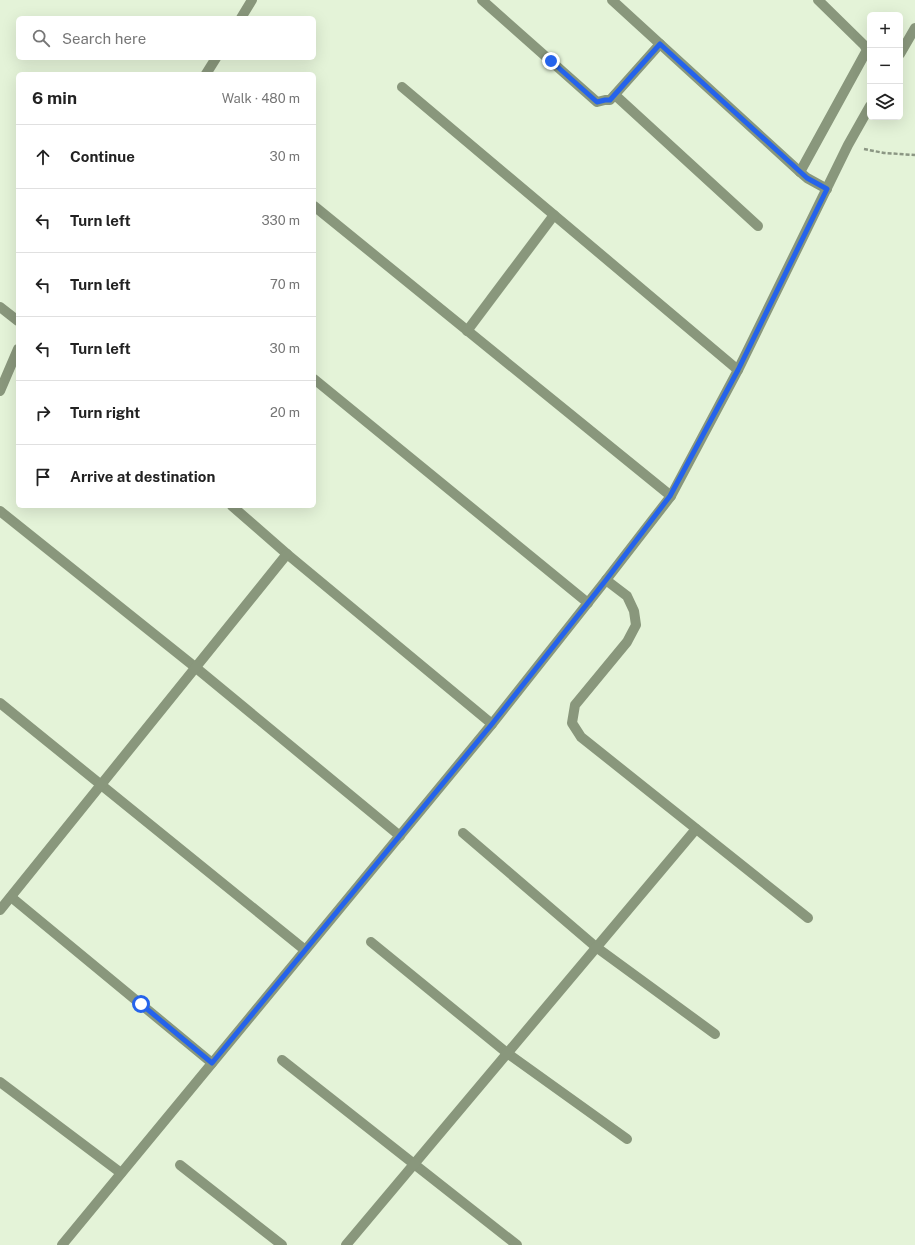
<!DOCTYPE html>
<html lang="en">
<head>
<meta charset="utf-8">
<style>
	body { margin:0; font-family:"Public Sans",sans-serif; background:#f2f2f2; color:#222 }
	.controls { position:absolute; right:12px; top:12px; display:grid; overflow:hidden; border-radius:6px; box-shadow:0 4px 16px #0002 }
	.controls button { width:36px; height:36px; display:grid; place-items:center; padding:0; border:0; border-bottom:1px solid #e0e0e0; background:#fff; color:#222; font:20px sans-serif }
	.stop { position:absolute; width:12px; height:12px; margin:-9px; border:3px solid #2563eb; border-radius:50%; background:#fff }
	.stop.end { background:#2563eb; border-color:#fff; box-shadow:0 1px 4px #0008 }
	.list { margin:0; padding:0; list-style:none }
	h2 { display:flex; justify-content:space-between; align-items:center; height:52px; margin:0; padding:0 16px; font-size:17px }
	h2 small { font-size:13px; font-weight:400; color:#767676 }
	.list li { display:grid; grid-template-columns:26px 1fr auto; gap:12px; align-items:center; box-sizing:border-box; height:64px; padding:0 16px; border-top:1px solid #e0e0e0 }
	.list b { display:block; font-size:15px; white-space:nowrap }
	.list em { font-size:13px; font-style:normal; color:#767676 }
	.icon { flex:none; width:22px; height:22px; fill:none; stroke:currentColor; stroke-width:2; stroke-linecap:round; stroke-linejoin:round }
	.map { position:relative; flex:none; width:915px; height:1245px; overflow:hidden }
	.search { position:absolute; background:#fff; box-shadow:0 4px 16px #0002; left:16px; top:16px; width:300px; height:44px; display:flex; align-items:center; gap:10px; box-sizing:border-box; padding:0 14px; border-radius:6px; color:#767676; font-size:15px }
	.panel { position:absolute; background:#fff; box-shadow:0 4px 16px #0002; left:16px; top:72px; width:300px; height:436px; border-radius:6px }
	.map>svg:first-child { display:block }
</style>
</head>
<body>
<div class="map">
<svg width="915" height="1245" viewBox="0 0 915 1245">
	<rect width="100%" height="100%" fill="#e4f3d8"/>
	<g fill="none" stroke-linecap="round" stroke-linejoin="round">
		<path stroke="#8b9683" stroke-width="2.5" stroke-dasharray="4 2" stroke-linecap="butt" d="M 864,149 L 884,153 L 915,155"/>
		<path stroke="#89977c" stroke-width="10" d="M 0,307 L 18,321"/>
		<g stroke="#89977c" stroke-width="10">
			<path d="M 482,0 L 597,102 L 605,100 L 610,100 L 660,44"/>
			<path d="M 612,0 L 800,172 L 807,178 L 827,189"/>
			<path d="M 241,18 L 252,0"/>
			<path d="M 900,54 L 915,28"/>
			<path d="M 206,74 L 216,58"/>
			<path d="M 402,87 L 738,370"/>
			<path d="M 615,95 L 758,226"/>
			<path d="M 800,172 L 867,50 L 864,45 L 818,0"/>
			<path d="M 314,206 L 671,496"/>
			<path d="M 467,331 L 554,215"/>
			<path d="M 314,379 L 588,603"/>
			<path d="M 0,391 L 18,349"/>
			<path d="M 232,506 L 287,554 L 492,724"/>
			<path d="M 0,511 L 195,667 L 400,836"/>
			<path d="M 606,580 L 627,596 L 634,611 L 636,625 L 627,642 L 575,705 L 572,723 L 581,737 L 808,918"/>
			<path d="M 0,703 L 305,950"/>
			<path d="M 463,833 L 596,947 L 715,1034"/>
			<path d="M 11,897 L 212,1063"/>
			<path d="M 0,910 L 287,554"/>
			<path d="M 371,942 L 507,1053 L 627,1139"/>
			<path d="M 282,1060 L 517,1245"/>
			<path d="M 0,1082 L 121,1173"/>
			<path d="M 180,1165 L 282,1245"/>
			<path d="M 62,1245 L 492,724 L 606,580 L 671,496 L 738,370 L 848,145 L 870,106"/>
			<path d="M 346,1245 L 696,829"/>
		</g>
	</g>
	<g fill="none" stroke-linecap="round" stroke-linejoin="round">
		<path stroke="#2563eb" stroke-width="5" d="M 141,1004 L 212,1063 L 492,724 L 606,580 L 670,496 L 738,370 L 827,189 L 807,178 L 660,44 L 610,100 L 605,100 L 597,102 L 551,61"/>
	</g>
</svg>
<div class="controls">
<button>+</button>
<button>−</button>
<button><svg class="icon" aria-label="layers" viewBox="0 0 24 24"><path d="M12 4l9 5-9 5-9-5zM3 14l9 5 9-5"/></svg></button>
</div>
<div class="stop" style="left:141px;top:1004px"></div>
<div class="stop end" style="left:551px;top:61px"></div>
<div class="search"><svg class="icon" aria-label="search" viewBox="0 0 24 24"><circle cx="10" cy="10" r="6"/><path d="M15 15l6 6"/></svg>Search here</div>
<section class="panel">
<h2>6 min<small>Walk · 480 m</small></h2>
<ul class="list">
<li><svg class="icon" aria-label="ahead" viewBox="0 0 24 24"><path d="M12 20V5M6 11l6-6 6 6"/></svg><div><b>Continue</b></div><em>30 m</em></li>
<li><svg class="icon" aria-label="left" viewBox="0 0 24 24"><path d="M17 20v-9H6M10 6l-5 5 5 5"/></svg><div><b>Turn left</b></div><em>330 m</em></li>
<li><svg class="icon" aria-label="left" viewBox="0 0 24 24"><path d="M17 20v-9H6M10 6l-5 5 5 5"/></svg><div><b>Turn left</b></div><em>70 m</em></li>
<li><svg class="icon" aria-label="left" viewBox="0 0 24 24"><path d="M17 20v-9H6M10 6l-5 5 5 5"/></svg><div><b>Turn left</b></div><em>30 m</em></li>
<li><svg class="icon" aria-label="right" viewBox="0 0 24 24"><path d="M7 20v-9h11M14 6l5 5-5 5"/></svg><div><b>Turn right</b></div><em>20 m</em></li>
<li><svg class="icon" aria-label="arrive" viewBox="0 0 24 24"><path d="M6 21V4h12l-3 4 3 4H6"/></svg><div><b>Arrive at destination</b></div></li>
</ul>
</section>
</div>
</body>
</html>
